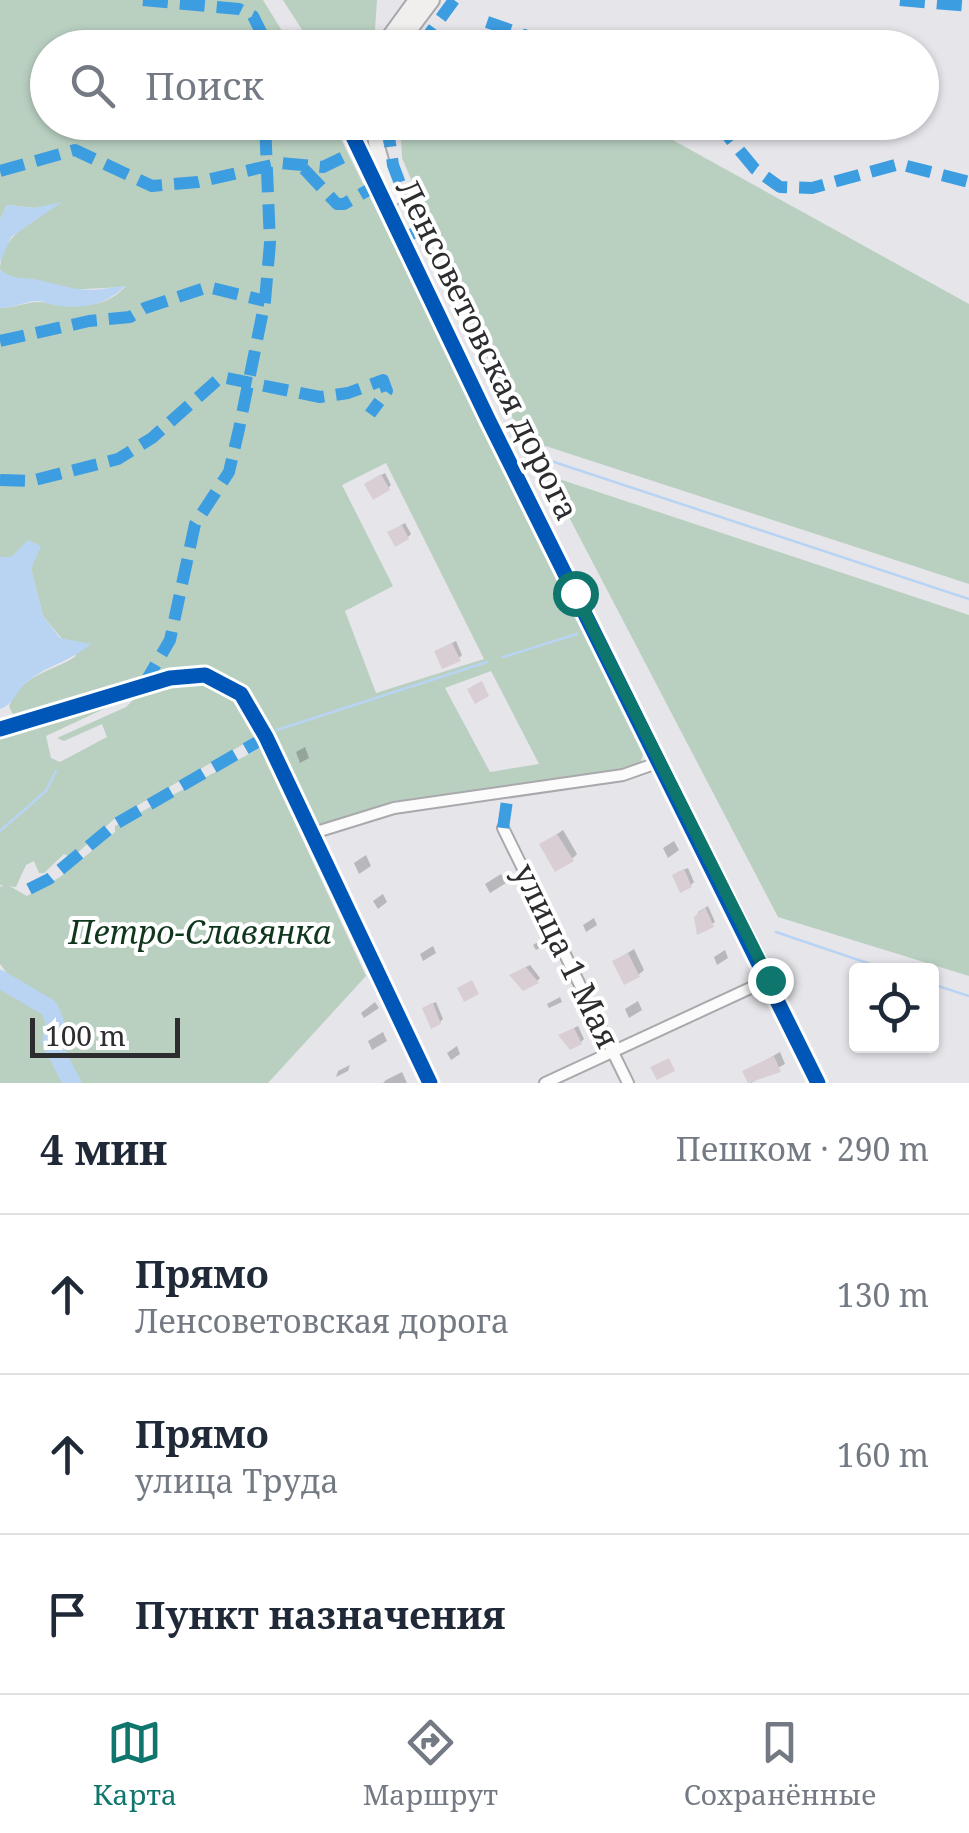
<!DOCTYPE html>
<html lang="ru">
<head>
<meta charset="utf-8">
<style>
	body { margin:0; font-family:"Noto Serif",serif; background:#f6f6f7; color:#1f2937 }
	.controls { position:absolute; right:30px; bottom:30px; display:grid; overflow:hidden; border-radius:10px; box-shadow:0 2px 8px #0004 }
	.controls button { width:90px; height:90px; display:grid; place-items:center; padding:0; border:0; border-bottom:2px solid #e0e1e3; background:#fff; color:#1f2937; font:50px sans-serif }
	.scale { position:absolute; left:30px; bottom:25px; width:150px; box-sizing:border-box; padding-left:10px; border:5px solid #2d2d30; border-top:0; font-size:28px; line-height:35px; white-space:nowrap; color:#2d2d30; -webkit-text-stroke:8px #fff; paint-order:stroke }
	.stop { position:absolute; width:30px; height:30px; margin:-22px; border:8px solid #0f766e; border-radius:50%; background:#fff }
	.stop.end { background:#0f766e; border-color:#fff; box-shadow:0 2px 10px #0008 }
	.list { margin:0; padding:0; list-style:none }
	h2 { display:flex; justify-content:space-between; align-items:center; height:130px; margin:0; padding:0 40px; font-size:42px }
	h2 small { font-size:32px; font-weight:400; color:#747a83 }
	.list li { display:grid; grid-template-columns:65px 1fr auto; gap:30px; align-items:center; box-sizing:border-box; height:160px; padding:0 40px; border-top:2px solid #e0e1e3 }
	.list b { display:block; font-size:38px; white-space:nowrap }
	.list p { margin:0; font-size:32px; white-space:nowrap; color:#747a83 }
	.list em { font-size:32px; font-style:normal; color:#747a83 }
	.icon { flex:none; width:55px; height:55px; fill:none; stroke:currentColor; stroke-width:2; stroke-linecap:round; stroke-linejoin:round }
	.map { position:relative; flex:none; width:969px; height:1083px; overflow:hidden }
	.search { position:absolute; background:#fff; box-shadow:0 2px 8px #0004; left:30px; right:30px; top:30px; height:110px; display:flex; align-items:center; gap:25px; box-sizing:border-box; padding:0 35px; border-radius:55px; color:#747a83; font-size:38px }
	.sheet { height:610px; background:#fff }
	nav { display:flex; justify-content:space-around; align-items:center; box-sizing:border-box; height:140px; border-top:2px solid #e0e1e3; background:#fff; font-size:28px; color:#747a83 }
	nav a { display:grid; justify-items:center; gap:5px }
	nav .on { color:#0f766e }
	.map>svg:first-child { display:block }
</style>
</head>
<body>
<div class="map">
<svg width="969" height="1083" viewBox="0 0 969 1083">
	<rect width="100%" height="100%" fill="#e6e5ea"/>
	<g fill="#b9d0c1" fill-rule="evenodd">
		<path d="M 0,0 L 263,0 L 292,47 L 48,48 L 48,122 L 333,123 L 644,751 L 640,765 L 564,779 L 394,801 L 317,827 L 307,819 L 252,698 L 208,670 L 171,672 L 14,717 L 9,706 C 24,672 51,673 76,656 L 43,616 L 31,569 L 11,557 L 0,557 L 0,308 C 14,308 28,301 40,302 C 73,304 100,313 125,287 L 64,290 L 38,280 L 12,279 L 0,270 C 0,236 33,220 59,204 L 34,208 L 7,205 L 0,220 ZM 386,463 L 484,659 L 376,693 L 345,611 L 393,586 L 342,485 ZM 491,671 L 539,764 L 490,772 L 445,688 Z"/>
		<path d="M 283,0 L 377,0 L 375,30 L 380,41 L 375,47 L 313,47 Z"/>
		<path d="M 400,123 L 642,123 L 969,304 L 969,584 L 521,438 L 402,158 Z"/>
		<path d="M 547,475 L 969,615 L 969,976 L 778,917 Z"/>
		<path d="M 185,681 C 215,682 256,704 254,738 L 114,819 L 72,858 L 64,854 L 44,873 L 39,873 L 34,861 L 26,865 L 16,887 L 0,885 L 0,735 L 121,696 L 125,699 L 46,736 L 51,758 L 60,762 L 107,737 L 102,724 L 64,741 L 57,738 L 126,707 L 141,692 Z"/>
		<path d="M 260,748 L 366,976 L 268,1083 L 0,1083 L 0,979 L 48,1007 L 50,1000 L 10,977 L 0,964 L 0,887 L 6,884 L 27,896 L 60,877 L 115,832 L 115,826 Z"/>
	</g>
	<g fill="#b9d4f3">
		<path d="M 62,202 L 11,237 L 0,262 L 0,220 L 7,205 L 34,208 Z"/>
		<path d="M 0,270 C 14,280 22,277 38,280 C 77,289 84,294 126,285 C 107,305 82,310 54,305 C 49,304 44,301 38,301 C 26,301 14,308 0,308 Z"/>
		<path d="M 28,540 L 41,546 L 31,569 L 43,616 L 60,638 L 91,644 C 71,661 48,665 28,681 C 17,690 13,705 0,709 L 0,557 L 11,557 Z"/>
	</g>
	<g fill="#0003">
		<path d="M 385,473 L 391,485 L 388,488 L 370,481 Z"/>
		<path d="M 405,523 L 411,534 L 408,537 L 393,530 Z"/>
		<path d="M 456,641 L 462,655 L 459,658 L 440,649 Z"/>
		<path d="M 305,747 L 309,758 L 300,763 L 296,752 Z"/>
		<path d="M 563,830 L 577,854 L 572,859 L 542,845 Z"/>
		<path d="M 674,841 L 679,850 L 668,858 L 663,848 Z"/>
		<path d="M 366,855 L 371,866 L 359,874 L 354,863 Z"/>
		<path d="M 688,868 L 694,882 L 691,885 L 678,872 Z"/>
		<path d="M 501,874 L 506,883 L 490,893 L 485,884 Z"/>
		<path d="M 383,894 L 387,902 L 378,909 L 373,901 Z"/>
		<path d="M 708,906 L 715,922 L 698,932 L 698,912 Z"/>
		<path d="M 594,918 L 597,925 L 586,932 L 583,925 Z"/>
		<path d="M 551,934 L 554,940 L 536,950 L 533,945 Z"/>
		<path d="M 433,946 L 436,953 L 423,961 L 420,954 Z"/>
		<path d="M 634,949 L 644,970 L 638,975 L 615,961 Z"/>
		<path d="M 725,950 L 728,958 L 717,965 L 714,957 Z"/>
		<path d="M 530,965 L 540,978 L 537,981 L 516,972 Z"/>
		<path d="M 560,997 L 562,1002 L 549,1008 L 547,1004 Z"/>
		<path d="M 638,1001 L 642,1010 L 629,1018 L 625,1009 Z"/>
		<path d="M 375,1002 L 379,1008 L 364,1018 L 361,1013 Z"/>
		<path d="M 436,1002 L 443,1019 L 440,1022 L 428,1005 Z"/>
		<path d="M 578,1026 L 584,1039 L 581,1042 L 564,1033 Z"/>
		<path d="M 383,1032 L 387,1041 L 372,1050 L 368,1041 Z"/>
		<path d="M 457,1046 L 460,1054 L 451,1060 L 447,1053 Z"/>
		<path d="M 780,1052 L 785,1064 L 751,1083 L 745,1072 Z"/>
		<path d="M 350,1065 L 348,1071 L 336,1077 L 338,1071 Z"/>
		<path d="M 402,1072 L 407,1083 L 383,1083 L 386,1080 Z"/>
	</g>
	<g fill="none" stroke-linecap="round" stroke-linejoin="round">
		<g stroke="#b9d4f3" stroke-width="2.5">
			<path d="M 545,459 L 969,599"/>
			<path d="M 503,657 L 577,634"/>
			<path d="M 277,730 L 487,662"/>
			<path d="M 0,831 L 46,791 L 56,771"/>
			<path d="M 776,932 L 891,971"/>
			<path d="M 932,984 L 969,996"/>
		</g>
		<path stroke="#b9d4f3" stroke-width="18" d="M 0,979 L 49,1008 L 55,1022 L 51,1042 L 72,1083"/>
	</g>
	<g fill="#daced5">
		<path d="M 381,474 L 390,490 L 373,500 L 364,484 Z"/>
		<path d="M 402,525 L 409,539 L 395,547 L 387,532 Z"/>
		<path d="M 452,643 L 461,661 L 442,669 L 434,651 Z"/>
		<path d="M 482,681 L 489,696 L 475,704 L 467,689 Z"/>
		<path d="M 557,834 L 574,861 L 555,872 L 539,844 Z"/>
		<path d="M 684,869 L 692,887 L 680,893 L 672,875 Z"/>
		<path d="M 705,907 L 714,927 L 697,935 L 694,917 Z"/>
		<path d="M 628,953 L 640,977 L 624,985 L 612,961 Z"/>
		<path d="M 526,967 L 539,983 L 523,991 L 509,975 Z"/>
		<path d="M 472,980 L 479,994 L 464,1002 L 457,988 Z"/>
		<path d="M 433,1003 L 441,1024 L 431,1029 L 422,1008 Z"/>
		<path d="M 574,1028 L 582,1044 L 570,1050 L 558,1035 Z"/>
		<path d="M 774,1056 L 781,1072 L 748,1083 L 742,1071 Z"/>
		<path d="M 669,1058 L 675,1071 L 657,1080 L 650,1067 Z"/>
	</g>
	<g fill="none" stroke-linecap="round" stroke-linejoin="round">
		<g stroke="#a9a8ac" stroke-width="14">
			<g id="street">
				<path d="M 0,729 L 170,678 L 205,675 L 241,694 L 266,737 L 430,1083"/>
				<path d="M 503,828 L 628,1083"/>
				<path d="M 310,834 L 394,808 L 623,775 L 657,763"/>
				<path d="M 545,1083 L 770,979"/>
			</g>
		</g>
		<g stroke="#a9a8ac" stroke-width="18">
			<g id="secondary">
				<path d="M 381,48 L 416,0"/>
				<path d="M 396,48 L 432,0"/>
				<path d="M 346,122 L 488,419 L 818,1083"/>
				<path d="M 375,122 L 376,143 L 392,199"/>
			</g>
		</g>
		<use href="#street" stroke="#fbfbfc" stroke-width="10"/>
		<use href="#secondary" stroke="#f0efed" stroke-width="14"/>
		<g stroke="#3d9de1" stroke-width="12" stroke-dasharray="25 12" stroke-linecap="butt">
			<path d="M 143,0 L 239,9 L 253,16 L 269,48"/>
			<path d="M 900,0 L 969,6"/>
			<path d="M 487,22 L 562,48"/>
			<path d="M 419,48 L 454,0"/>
			<path d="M 387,122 L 393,165 L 418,231 L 404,238"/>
			<path d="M 716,122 L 755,169 L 780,187 L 812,188 L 899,164 L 969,182"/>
			<path d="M 304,169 L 337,204 L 344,204 L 377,185"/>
			<path d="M 0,171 L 75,150 L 152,186 L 198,182 L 281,163 L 323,167 L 360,149"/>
			<path d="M 0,341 L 89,321 L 130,317 L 145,308 L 208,287 L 265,301"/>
			<path d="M 0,480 L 31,481 L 118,459 L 152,438 L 221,377 L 320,397 L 348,393 L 383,380 L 387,391 L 370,414"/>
			<path d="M 143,686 L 170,640 L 195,524 L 229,472 L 239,429 L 265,301 L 270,243 L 265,122"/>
			<path d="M 503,828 L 508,794"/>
			<path d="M 29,889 L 49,879 L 114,825 L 266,737"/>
		</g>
		<g stroke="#fff" stroke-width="21">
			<g id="cycleway">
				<path d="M 346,122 L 488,419 L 818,1083"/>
				<path d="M 0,729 L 170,678 L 205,675 L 241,694 L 266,737 L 430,1083"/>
			</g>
		</g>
		<use href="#cycleway" stroke="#0057b8" stroke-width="15"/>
	</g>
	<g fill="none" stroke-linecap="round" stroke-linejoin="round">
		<path stroke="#0f766e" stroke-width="12" d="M 575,593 L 770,980"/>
	</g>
	<g text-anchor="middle" stroke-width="8" stroke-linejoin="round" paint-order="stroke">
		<g font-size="32" fill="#2d2d30" stroke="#fff">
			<text transform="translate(487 350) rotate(64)" y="11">Ленсоветовская дорога</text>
			<text transform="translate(566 956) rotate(64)" y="11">улица 1 Мая</text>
		</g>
		<g font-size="32" font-style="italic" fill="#10361e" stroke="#fff">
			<text x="200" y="944">Петро-Славянка</text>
		</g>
	</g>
</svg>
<div class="controls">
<button><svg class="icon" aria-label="locate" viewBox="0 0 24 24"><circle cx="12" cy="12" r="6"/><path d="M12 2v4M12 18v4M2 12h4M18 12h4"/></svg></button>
</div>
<div class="scale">100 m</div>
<div class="stop" style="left:575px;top:593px"></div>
<div class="stop end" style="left:770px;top:980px"></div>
<div class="search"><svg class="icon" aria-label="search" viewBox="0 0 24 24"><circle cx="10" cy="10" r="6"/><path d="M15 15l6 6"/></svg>Поиск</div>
</div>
<section class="sheet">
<h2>4 мин<small>Пешком · 290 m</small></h2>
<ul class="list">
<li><svg class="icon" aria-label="ahead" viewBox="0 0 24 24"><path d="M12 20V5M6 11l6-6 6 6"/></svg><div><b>Прямо</b><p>Ленсоветовская дорога</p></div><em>130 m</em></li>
<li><svg class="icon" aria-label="ahead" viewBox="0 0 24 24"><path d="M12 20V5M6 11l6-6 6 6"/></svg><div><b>Прямо</b><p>улица Труда</p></div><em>160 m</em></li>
<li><svg class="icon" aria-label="arrive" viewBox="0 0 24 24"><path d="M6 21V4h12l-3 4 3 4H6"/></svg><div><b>Пункт назначения</b></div></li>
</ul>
</section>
<nav>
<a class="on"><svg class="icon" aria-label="map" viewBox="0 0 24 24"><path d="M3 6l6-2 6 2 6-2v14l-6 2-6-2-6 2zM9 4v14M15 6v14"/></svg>Карта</a>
<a><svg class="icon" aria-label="directions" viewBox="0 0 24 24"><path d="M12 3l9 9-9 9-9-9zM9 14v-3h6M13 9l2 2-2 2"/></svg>Маршрут</a>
<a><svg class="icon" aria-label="saved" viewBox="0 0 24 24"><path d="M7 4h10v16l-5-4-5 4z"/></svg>Сохранённые</a>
</nav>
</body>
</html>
